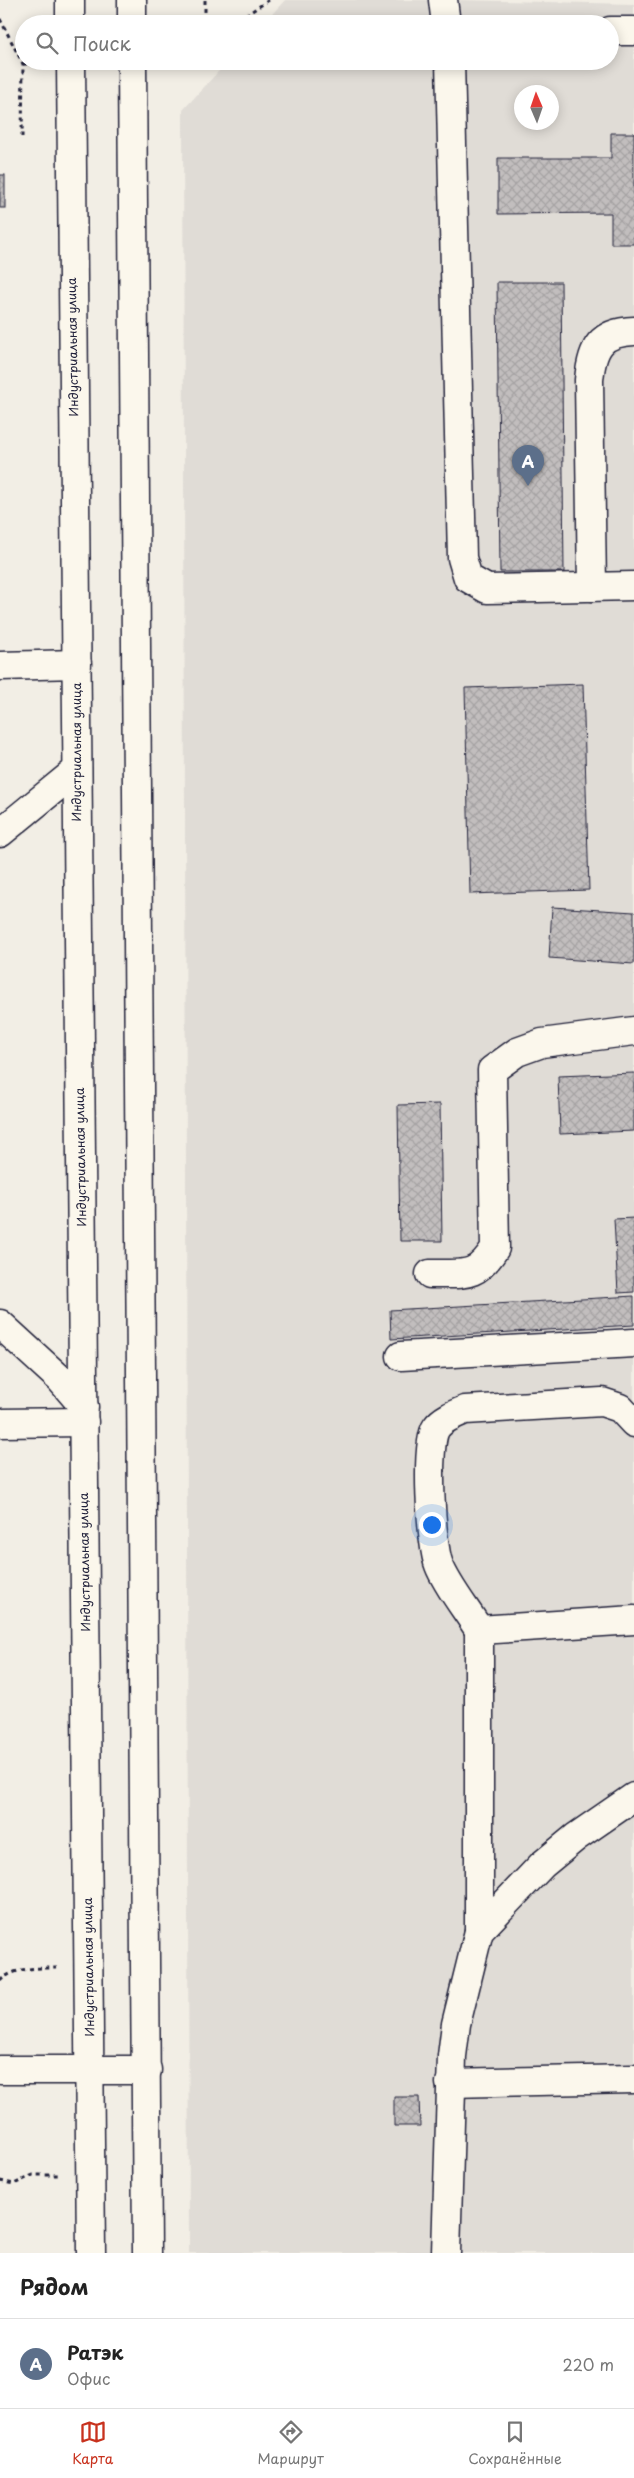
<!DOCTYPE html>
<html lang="ru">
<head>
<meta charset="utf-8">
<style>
	body { margin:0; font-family:"Playpen Sans",sans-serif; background:#f6f6f6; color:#222 }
	.compass { position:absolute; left:514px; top:85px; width:45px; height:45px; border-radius:50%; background:#fff; box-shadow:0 2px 12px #0003; rotate:358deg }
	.you { position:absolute; left:431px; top:1524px; width:18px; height:18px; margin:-12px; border:4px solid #fff; border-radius:50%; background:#1a73e8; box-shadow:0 0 0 8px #1a73e833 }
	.badge { display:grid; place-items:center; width:32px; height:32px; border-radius:50%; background:#c8321e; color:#fff; font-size:16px; font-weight:700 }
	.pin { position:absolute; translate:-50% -41px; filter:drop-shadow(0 1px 2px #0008) }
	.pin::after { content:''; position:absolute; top:26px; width:18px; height:15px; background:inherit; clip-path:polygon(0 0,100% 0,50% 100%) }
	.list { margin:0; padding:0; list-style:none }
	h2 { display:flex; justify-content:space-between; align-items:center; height:65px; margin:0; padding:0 20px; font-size:21px }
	h2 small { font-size:16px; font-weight:400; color:#767676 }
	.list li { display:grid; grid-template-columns:32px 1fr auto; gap:15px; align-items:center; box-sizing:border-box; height:90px; padding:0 20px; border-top:1px solid #e0e0e0 }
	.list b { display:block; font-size:19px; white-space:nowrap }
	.list p { margin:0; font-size:16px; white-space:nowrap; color:#767676 }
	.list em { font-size:16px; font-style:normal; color:#767676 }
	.icon { flex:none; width:28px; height:28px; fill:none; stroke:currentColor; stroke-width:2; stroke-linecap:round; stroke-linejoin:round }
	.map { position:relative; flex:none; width:634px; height:2253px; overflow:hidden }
	.search { position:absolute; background:#fff; box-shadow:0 2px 12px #0003; left:15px; right:15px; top:15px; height:55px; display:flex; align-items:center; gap:12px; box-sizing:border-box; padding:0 18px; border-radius:28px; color:#767676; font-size:19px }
	.sheet { height:155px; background:#fff }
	nav { display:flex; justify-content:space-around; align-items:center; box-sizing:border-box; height:70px; border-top:1px solid #e0e0e0; background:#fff; font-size:14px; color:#767676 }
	nav a { display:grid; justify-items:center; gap:2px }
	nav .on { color:#c8321e }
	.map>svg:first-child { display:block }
</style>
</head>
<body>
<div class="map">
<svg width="634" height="2253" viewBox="0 0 634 2253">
	<defs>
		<pattern id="building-cross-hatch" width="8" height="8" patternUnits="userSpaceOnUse" patternTransform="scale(1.25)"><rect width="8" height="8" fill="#c2bebe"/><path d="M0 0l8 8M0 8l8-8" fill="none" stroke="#a6a3a4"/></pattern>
	</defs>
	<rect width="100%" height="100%" fill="#f2eee5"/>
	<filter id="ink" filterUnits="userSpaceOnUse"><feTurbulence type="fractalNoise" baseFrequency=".02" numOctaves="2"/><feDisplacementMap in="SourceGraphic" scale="10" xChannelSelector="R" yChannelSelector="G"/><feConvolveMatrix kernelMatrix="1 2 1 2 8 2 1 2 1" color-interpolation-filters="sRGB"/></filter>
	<g filter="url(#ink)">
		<path fill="#e0dcd6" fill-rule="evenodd" d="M 285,0 L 457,0 L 634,4 L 634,2253 L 189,2253 L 183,110 L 228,61 L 610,61 L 610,24 L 263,24 ZM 522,92 L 552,92 L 552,122 L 522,122 Z"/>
		<g fill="url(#building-cross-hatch)" stroke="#22223b">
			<path d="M 611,133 L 634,133 L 634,244 L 611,244 L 611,213 L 498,214 L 498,158 L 611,158 Z"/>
			<rect x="0" y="175" width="5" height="33"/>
			<path d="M 497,282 L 561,282 L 564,572 L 500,572 Z"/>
			<path d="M 583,684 L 589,890 L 470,894 L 465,688 Z"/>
			<path d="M 552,907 L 634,912 L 634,964 L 549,958 Z"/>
			<path d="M 634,1073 L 634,1131 L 560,1134 L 558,1076 Z"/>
			<path d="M 440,1104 L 442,1241 L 400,1241 L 398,1105 Z"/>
			<path d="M 634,1218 L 634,1292 L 618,1293 L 614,1219 Z"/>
			<path d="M 634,1296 L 634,1325 L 391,1339 L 390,1310 Z"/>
			<path d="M 394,2097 L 419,2097 L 420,2126 L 394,2126 Z"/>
		</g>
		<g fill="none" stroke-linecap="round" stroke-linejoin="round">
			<g stroke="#22223b" stroke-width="31">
				<g id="minor">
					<path d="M 443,0 L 446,24"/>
					<path d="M 610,31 L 634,31"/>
					<path d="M 450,61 L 462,558 L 468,578 L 487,589 L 634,586"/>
					<path d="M 592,587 L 589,380 C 592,348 600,332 634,331"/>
					<path d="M 0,666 L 77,664"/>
					<path d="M 0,833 L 77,770"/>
					<path d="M 430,1274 C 463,1273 475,1280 495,1248 L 492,1070 L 517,1052 L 542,1043 L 634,1031"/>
					<path d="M 0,1324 L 60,1379 L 84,1407"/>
					<path d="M 401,1356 L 634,1343"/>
					<path d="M 0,1423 L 84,1422"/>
					<path d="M 479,1630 C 467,1610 447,1586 439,1565 C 431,1546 425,1444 436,1428 C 442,1419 455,1414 465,1410 L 602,1402 L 620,1408 L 634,1423"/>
					<path d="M 479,1931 L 479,1630 L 634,1620"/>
					<path d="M 0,2070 L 147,2070"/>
					<path d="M 450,2083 L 634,2079"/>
					<path d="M 446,2253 L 452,2056 L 456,2024 L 479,1931 L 542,1865 L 576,1837 L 634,1797"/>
				</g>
			</g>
			<g stroke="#22223b" stroke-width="31">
				<g id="major">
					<path d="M 70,0 L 70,24"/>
					<path d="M 132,0 L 132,24"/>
					<path d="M 71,61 L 91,2253"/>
					<path d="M 132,61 L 147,2253"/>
				</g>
			</g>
			<g stroke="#22223b" stroke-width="3" stroke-dasharray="4 4" stroke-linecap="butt">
				<path d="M 205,0 L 205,24"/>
				<path d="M 0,19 L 23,64 L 22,137"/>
				<path d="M 232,24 L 269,0"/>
				<path d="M 23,64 L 42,64"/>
				<path d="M 0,1981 C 13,1967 40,1968 58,1968"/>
				<path d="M 0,2181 L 14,2184 L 33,2175 L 59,2175"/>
			</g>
			<use href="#minor" stroke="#fbf7ec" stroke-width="28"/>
			<use href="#major" stroke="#fbf7ec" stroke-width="28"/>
		</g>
	</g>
	<g text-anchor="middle" stroke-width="4.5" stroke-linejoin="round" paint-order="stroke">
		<g font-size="12" fill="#22223b" stroke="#fbf7ec">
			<text transform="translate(73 347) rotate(-91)" y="4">Индустриальная улица</text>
			<text transform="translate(77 752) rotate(-90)" y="4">Индустриальная улица</text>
			<text transform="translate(81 1157) rotate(-91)" y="4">Индустриальная улица</text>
			<text transform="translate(85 1562) rotate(-91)" y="4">Индустриальная улица</text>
			<text transform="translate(89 1967) rotate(-91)" y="4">Индустриальная улица</text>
		</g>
	</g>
</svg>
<svg class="compass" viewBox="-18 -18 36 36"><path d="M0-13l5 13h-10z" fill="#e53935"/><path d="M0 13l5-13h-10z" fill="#767676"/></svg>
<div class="you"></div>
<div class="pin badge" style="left:528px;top:486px;background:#5c6f8a">A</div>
<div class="search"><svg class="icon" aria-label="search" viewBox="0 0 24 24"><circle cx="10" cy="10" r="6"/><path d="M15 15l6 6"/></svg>Поиск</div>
</div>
<section class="sheet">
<h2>Рядом<small></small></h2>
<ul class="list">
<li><span class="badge" style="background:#5c6f8a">A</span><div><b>Ратэк</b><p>Офис</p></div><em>220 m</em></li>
</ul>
</section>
<nav>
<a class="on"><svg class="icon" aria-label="map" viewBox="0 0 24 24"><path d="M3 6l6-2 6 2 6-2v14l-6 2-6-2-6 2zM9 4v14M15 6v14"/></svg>Карта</a>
<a><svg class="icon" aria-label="directions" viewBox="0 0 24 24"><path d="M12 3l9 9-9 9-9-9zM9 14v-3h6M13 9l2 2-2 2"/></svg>Маршрут</a>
<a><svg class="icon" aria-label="saved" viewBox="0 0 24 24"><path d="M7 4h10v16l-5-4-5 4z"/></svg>Сохранённые</a>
</nav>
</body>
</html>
